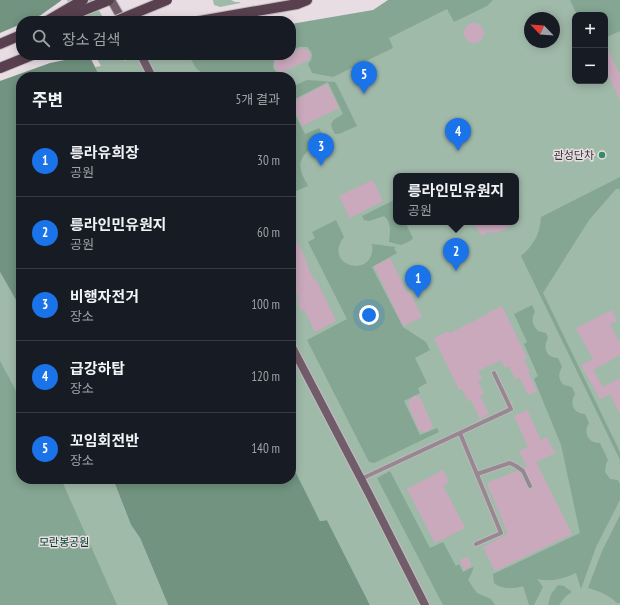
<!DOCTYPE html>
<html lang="ko">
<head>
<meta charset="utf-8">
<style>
	body { margin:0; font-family:"PT Sans Narrow","Noto Sans KR",sans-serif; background:#242831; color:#f1f3f6 }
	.controls { position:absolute; right:12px; top:12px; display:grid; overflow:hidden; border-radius:8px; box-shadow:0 2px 10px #0003 }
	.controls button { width:36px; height:36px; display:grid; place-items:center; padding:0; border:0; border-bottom:1px solid #363941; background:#171b24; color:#f1f3f6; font:20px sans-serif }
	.compass { position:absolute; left:524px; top:12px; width:36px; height:36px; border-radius:50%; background:#171b24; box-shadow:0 2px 10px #0003; rotate:295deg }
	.you { position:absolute; left:369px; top:315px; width:14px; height:14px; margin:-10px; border:3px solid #fff; border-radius:50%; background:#1a73e8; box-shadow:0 0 0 6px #1a73e833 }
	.badge { display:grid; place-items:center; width:26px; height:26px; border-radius:50%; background:#1a73e8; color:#fff; font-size:13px; font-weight:700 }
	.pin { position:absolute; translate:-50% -33px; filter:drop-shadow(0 1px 2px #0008) }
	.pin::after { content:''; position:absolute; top:21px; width:14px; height:12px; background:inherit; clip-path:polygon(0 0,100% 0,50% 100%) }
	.popup { position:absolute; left:393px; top:173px; width:126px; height:52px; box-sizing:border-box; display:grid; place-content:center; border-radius:8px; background:#171b24; filter:drop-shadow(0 1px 3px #0005); font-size:13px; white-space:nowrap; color:#9ea1a6 }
	.popup b { font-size:15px; color:#f1f3f6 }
	.popup::after { content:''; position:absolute; left:50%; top:100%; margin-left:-8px; border:8px solid transparent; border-top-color:#171b24 }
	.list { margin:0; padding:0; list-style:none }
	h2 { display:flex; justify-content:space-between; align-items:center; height:52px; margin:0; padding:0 16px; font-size:17px }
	h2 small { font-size:13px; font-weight:400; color:#9ea1a6 }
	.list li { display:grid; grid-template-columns:26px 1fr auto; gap:12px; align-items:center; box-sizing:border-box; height:72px; padding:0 16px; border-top:1px solid #363941 }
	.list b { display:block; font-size:15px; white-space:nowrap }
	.list p { margin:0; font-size:13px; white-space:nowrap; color:#9ea1a6 }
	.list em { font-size:13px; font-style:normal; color:#9ea1a6 }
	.icon { flex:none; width:22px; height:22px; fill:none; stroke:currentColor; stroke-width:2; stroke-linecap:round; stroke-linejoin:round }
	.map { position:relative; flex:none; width:620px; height:605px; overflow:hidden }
	.search { position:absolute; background:#171b24; box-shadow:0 2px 10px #0003; left:16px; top:16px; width:280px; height:44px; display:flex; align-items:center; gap:10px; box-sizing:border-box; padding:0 14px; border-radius:16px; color:#9ea1a6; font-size:15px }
	.panel { position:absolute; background:#171b24; box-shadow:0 2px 10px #0003; left:16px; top:72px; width:280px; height:412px; border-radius:16px }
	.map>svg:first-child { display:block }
</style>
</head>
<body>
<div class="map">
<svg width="620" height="605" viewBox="0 0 620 605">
	<rect width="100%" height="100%" fill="#e8dde3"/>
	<g fill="#a0baaa" fill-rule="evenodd">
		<path d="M 67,0 L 93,0 L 105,21 L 78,21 Z"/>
		<path d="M 213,0 L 231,0 L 235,2 L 240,2 L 240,3 L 220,7 L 214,5 Z"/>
		<path d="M 394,0 L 620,0 L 620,605 L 370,605 L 327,520 L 320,521 L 292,467 L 293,466 L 291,461 L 291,77 L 100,77 L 95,67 L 101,66 L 95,55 L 122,55 L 125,61 L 126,61 L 123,55 L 130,55 L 132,60 L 157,55 L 291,55 L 291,29 L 371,14 ZM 575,15 L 605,15 L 605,81 L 575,81 ZM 530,18 L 554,18 L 554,42 L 530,42 ZM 396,176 L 516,176 L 516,222 L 396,222 Z"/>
		<path d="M 0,272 L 21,309 L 21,479 L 113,479 L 131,525 L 140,538 L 168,605 L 0,605 Z"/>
	</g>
	<g fill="#84a692">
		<path d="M 388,0 L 493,0 L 487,6 L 454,22 L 447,9 L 389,38 L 393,48 L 333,77 L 312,73 L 308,64 C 314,58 313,52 307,47 L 299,47 L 291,51 L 291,24 L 373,10 Z"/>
		<path d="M 570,0 L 620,0 L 620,31 L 605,38 L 605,15 L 577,15 Z"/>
		<path d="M 191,55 L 282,55 L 274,59 L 273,67 L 275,71 L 281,74 L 285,74 L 286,77 L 207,77 L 196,68 L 192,61 Z"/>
		<path d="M 307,80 L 335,82 L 337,85 L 357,126 L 339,134 L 335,134 C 327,121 334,120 343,114 L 328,82 L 291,101 L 291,87 Z"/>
		<path d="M 291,107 L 305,134 L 319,128 L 325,138 L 324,142 C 313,147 297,155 301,170 C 302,176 306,181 308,186 L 296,191 L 291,181 Z"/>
		<path d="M 620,177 L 620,189 L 616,189 L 589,220 L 543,293 L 620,452 L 620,460 L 521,256 C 534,245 540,234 541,217 Z"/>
		<path d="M 394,200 L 396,205 L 396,222 L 405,222 L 413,238 L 410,241 L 401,245 L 389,242 C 390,231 392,223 384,216 L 369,221 L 364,220 L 362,216 Z"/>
		<path d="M 336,220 L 344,237 C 321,267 377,280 372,244 L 396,247 L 394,248 L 397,253 L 372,267 L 403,327 L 426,342 L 430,350 L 415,358 L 427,383 L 418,388 L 420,393 L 404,401 L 420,435 L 437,428 L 439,432 L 374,463 L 369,462 L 307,340 L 347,319 L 308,242 L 315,238 L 312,232 Z"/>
		<path d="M 532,305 L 535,312 C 531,319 532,325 538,331 L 546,333 L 548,338 C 542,348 547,358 558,358 L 562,367 C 558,374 558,380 564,385 L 572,387 L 575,394 C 569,404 574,414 585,414 L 589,423 C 583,433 588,443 600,443 L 608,460 L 606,464 L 605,472 L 610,479 L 618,480 L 620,484 L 620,500 L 596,547 L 581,589 L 576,573 C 563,579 551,582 537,579 L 543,587 L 534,605 L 529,605 L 523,586 C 513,589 503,590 494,583 L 493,574 L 580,533 L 561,445 L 534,379 L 538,376 L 524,344 L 527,342 L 514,314 Z"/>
		<path d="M 0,361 L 21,400 L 21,479 L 61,479 L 117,605 L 0,605 Z"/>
		<path d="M 390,471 L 430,548 L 443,542 L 456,566 L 459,564 L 463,572 L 473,567 L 473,570 L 468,580 L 477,593 L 491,599 L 495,605 L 443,605 L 377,478 Z"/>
		<path d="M 620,515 L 620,603 L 617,603 C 609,595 599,591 588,588 L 602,551 Z"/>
		<path d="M 558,585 L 564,586 L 572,592 L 566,596 L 559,605 L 548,605 L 551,594 Z"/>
	</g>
	<g fill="#719380">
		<path d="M 0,0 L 61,0 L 71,21 L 21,21 L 21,55 L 89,55 L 100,77 L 21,77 L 21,309 L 0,272 Z"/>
		<path d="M 291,461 L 294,466 L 293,467 L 320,521 L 327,520 L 370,605 L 168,605 L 140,538 L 131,525 L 113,479 L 291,479 Z"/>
	</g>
	<g fill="#e8dde3">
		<path d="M 62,0 L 73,21 L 28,21 L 41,15 Z"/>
		<path d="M 21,24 L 21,55 L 89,55 L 50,63 L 0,81 L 0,33 Z"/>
	</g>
	<g fill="#caa9bd">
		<circle cx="474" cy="33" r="10"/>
		<path d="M 605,43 L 620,75 L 620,101 L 605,68 Z"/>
		<path d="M 303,48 L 309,51 L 311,54 L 309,60 L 280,73 L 276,70 L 274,63 L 276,60 L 286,55 L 291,55 L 291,53 Z"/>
		<path d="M 327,84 L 339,108 L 302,126 L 291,102 Z"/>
		<path d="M 373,180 L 383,201 L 350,218 L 339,196 Z"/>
		<path d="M 472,222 L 516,222 L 502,231 L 493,233 L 488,231 L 484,236 L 480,233 Z"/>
		<path d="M 291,229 L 307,262 L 306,263 L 314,280 L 316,279 L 336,321 L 315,332 L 304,309 L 301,311 L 297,302 L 300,300 L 295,290 L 296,289 L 291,278 Z"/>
		<path d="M 390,258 L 407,293 L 410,292 L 422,317 L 403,326 L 374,266 Z"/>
		<path d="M 502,306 L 527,358 L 524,359 L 530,371 L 528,372 L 537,391 L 528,395 L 519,377 L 515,379 L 509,366 L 505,368 L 501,360 L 478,371 L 482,379 L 478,381 L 484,394 L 480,396 L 489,414 L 480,419 L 471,400 L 468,401 L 462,389 L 459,390 L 434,338 L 449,331 L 450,333 L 488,314 L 487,313 Z"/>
		<path d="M 612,310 L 617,321 L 610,324 L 620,343 L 620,355 L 593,370 L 603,387 L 620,378 L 620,414 L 610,394 L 600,399 L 581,365 L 593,359 L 576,328 Z"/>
		<path d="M 414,396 L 420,397 L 433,427 L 427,432 L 420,431 L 418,428 L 409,407 L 409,401 Z"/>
		<path d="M 527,410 L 541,440 L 547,437 L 555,453 L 536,462 L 572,534 L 495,571 L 483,547 L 508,534 L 487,483 L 517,471 L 520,473 L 528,489 L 530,489 L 533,488 L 533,485 L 524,468 L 527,467 L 519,451 L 528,447 L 514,416 Z"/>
		<path d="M 443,470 L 449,482 L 443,485 L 465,528 L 435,543 L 407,489 Z"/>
		<path d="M 468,557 L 472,566 L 464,570 L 460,560 Z"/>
	</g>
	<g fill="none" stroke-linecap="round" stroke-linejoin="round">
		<g stroke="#c5bbc0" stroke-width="5.5">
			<g id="lane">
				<path d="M 460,433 L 501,533 L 476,544"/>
				<path d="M 477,474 L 510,463 L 516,466 L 523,471 L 530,486"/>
				<path d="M 361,479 L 511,409 L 494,373"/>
			</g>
		</g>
		<g stroke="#c5bbc0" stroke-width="10">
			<g id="secondary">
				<path d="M 111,0 L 123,21"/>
				<path d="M 141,55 L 152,77"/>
				<path d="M 291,345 L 369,494 L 425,605"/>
			</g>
		</g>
		<g stroke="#c5bbc0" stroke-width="12">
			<g id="primary">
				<path d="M 47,21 L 83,0"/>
				<path d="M 57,21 L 109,0"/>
				<path d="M 200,21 L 297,4 L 307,0"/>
				<path d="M 0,44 L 21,35"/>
				<path d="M 0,68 L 32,55"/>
			</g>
		</g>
		<use href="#lane" stroke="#968790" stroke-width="4"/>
		<use href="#secondary" stroke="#715d6a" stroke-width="8"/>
		<use href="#primary" stroke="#58404f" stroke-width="10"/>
		<g stroke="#c5bbc0" stroke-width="12" stroke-linecap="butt">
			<path id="primary-bridge" d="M 116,21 L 167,0"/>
		</g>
		<use href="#primary-bridge" stroke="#58404f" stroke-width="10"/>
	</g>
	<circle fill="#338d63" stroke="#e8dde3" stroke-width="1.5" cx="602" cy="155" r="4"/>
	<g text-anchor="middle" stroke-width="3" stroke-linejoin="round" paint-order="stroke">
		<g font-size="11" fill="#373235" stroke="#e8dde3" text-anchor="end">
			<text x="594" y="159">관성단차</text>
		</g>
		<g font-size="11" fill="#004127" stroke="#e8dde3">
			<text x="64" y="546">모란봉공원</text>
		</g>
	</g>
</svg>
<div class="controls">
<button>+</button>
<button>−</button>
</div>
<svg class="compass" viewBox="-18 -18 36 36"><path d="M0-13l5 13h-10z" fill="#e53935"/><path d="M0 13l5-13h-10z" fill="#9ea1a6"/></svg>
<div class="you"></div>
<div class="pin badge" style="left:418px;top:298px">1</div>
<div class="pin badge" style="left:456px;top:271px">2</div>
<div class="popup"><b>릉라인민유원지</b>공원</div>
<div class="pin badge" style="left:321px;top:166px">3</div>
<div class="pin badge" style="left:458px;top:151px">4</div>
<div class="pin badge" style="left:364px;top:94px">5</div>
<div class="search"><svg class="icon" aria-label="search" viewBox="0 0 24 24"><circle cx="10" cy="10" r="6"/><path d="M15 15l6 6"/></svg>장소 검색</div>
<section class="panel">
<h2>주변<small>5개 결과</small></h2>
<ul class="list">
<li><span class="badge">1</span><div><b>릉라유희장</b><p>공원</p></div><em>30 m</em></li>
<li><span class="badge">2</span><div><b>릉라인민유원지</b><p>공원</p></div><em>60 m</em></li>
<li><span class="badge">3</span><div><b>비행자전거</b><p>장소</p></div><em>100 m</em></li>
<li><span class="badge">4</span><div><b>급강하탑</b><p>장소</p></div><em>120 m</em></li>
<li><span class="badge">5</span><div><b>꼬임회전반</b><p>장소</p></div><em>140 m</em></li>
</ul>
</section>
</div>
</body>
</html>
